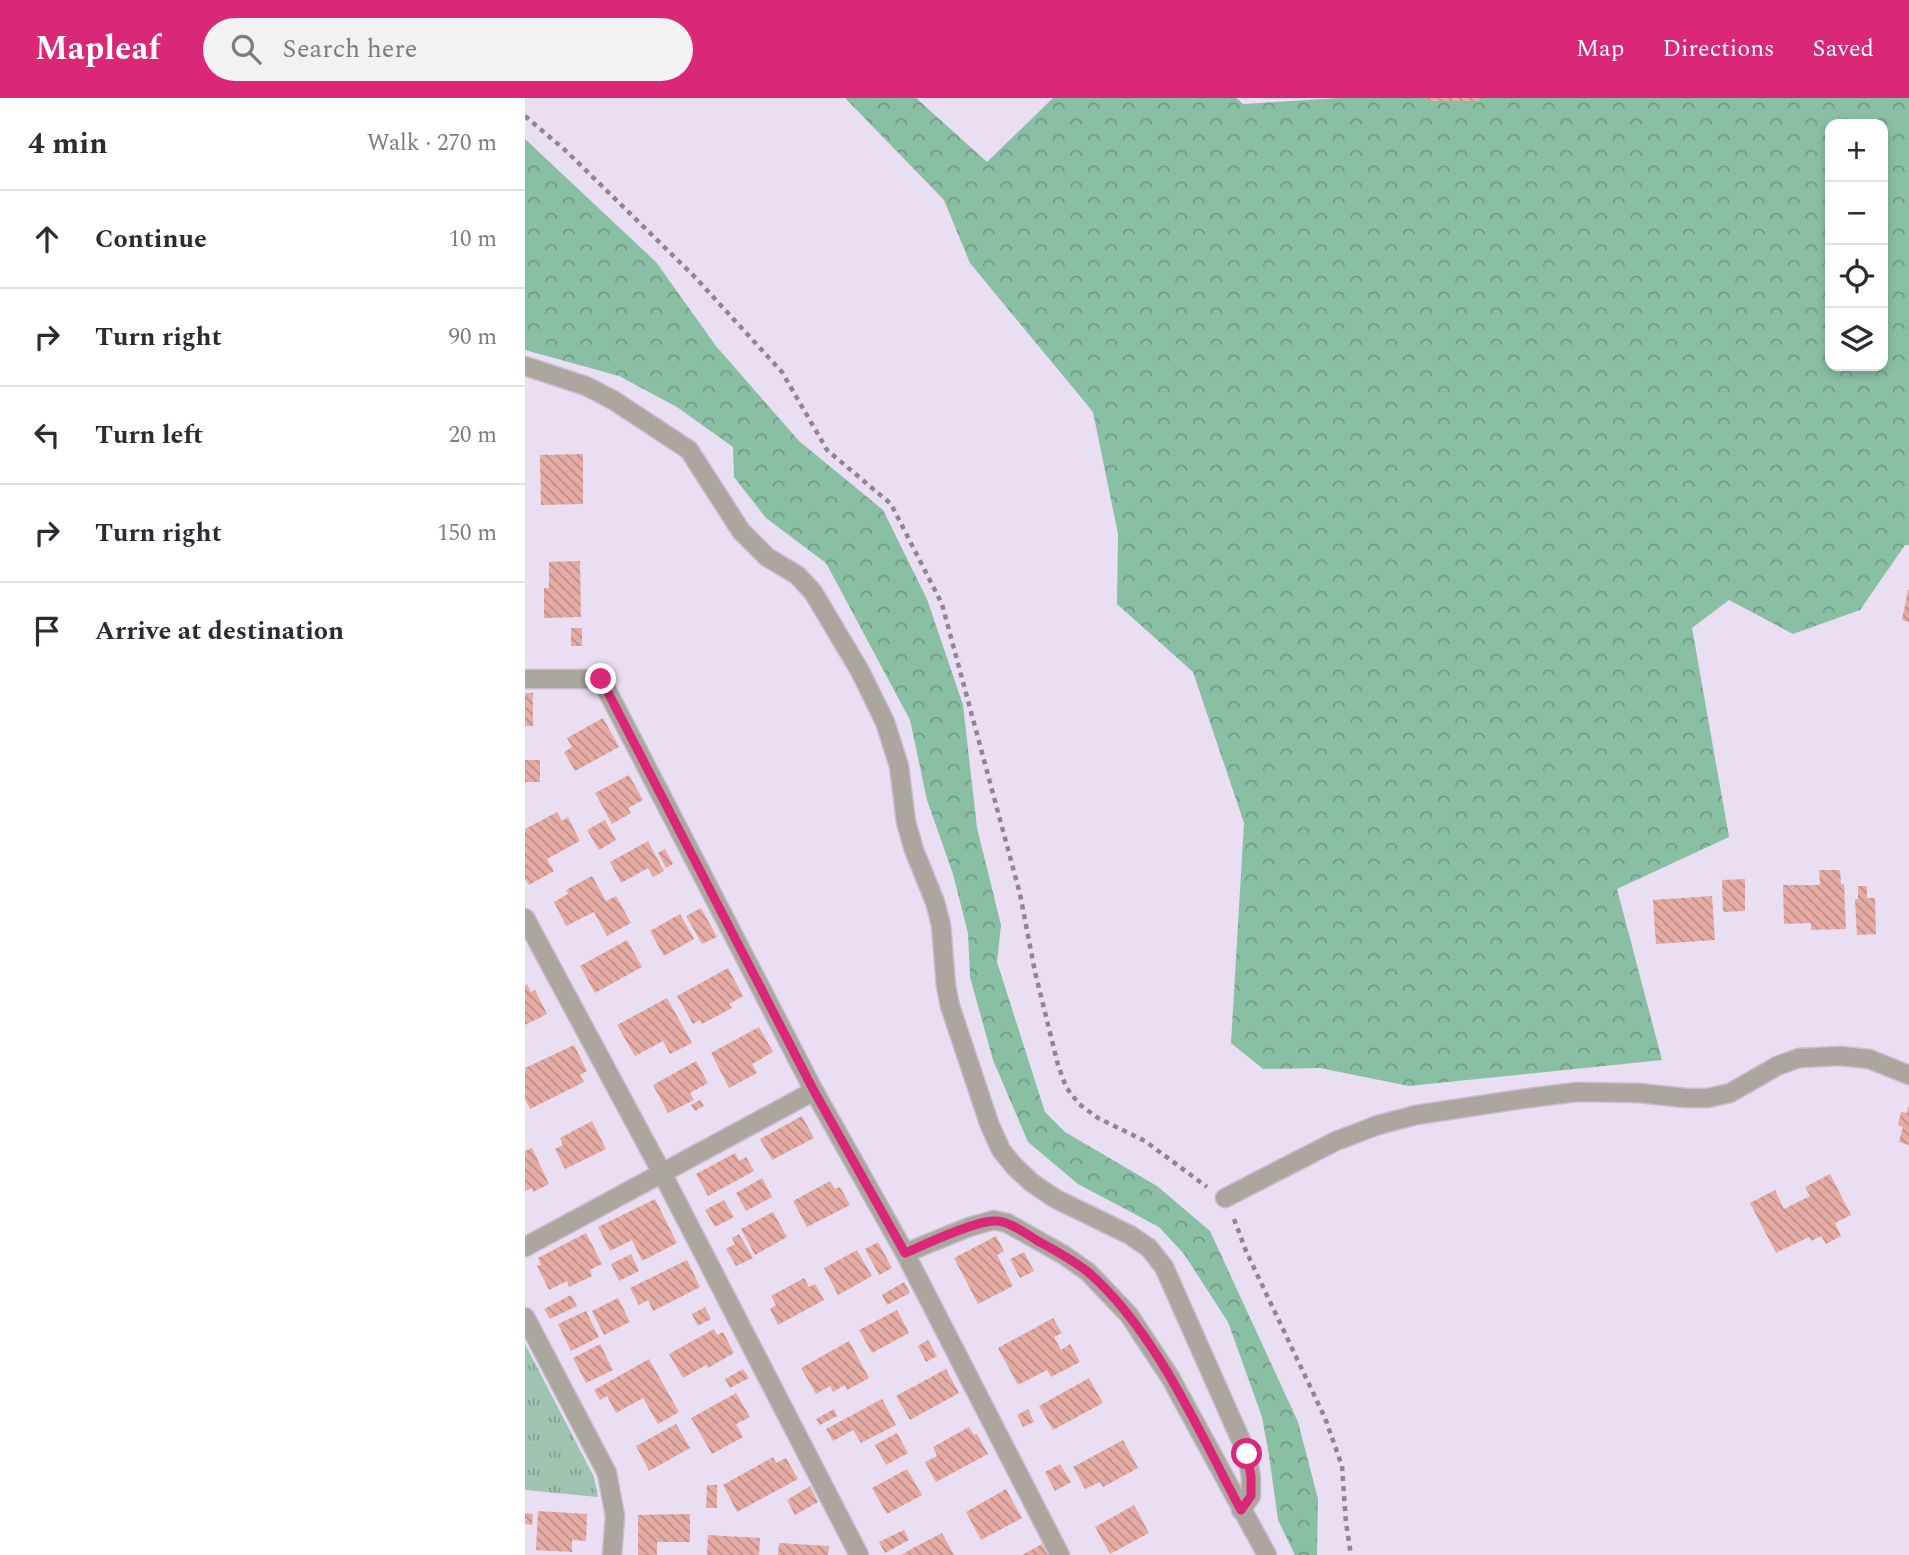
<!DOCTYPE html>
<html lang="en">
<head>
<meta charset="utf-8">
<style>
	body { margin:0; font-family:Spectral,serif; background:#f2f2f3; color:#2b2b33 }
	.controls { position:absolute; right:21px; top:21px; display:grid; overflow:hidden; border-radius:14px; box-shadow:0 4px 10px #0003 }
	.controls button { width:63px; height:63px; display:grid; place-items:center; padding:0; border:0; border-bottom:2px solid #e1e1e2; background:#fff; color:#2b2b33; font:35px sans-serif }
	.stop { position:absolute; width:21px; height:21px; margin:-16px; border:5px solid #db2777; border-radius:50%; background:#fff }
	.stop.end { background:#db2777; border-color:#fff; box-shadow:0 2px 7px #0008 }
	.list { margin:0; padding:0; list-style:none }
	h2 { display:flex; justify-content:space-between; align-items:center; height:91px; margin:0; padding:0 28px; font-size:30px }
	h2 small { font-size:23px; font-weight:400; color:#7c7c81 }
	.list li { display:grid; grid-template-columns:46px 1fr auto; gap:21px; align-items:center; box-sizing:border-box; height:98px; padding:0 28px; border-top:2px solid #e1e1e2 }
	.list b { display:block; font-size:26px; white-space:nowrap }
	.list em { font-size:23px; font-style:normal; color:#7c7c81 }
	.icon { flex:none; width:38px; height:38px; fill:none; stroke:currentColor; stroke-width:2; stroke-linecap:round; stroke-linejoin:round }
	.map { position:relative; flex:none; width:1384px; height:1457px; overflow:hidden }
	header { display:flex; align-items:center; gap:42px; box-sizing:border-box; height:98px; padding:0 35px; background:#db2777; color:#fff }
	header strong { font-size:33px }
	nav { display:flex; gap:38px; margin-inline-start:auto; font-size:24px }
	.search { width:490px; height:63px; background:#f2f2f3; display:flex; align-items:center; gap:18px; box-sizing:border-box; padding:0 24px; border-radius:38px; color:#7c7c81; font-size:26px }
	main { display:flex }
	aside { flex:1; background:#fff }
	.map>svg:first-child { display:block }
</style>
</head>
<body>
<header>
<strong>Mapleaf</strong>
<div class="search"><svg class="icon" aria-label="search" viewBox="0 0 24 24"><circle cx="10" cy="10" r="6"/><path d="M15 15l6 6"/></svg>Search here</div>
<nav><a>Map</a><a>Directions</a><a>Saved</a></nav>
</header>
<main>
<aside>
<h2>4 min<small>Walk · 270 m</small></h2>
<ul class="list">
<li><svg class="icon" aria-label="ahead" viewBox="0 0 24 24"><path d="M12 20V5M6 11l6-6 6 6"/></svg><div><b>Continue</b></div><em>10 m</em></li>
<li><svg class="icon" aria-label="right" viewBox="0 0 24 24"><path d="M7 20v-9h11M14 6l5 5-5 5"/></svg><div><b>Turn right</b></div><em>90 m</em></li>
<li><svg class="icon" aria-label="left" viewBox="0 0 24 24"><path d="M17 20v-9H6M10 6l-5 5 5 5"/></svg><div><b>Turn left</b></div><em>20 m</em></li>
<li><svg class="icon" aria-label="right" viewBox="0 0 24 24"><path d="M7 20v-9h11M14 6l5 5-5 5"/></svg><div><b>Turn right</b></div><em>150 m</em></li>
<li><svg class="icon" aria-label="arrive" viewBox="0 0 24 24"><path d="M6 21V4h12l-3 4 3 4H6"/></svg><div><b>Arrive at destination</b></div></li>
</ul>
</aside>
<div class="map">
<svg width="1384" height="1457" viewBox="0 0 1384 1457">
	<defs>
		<pattern id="forest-crowns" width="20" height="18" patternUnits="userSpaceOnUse" patternTransform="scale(1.75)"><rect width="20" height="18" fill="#89bfa3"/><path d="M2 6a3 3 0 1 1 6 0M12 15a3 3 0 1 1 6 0" fill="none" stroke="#719c86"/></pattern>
		<pattern id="park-tufts" width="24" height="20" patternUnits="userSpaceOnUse" patternTransform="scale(1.75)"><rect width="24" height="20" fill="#9fc5b1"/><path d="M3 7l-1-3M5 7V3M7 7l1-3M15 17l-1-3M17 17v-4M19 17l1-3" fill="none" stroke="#83a191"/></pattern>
		<pattern id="building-back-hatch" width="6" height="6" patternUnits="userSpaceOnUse" patternTransform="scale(1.75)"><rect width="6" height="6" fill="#e6aca4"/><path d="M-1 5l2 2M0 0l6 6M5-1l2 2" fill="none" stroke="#bc8d87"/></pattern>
	</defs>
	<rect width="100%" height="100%" fill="#eadef2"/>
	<g fill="url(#forest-crowns)" fill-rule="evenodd">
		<path d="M 320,0 L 391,0 L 462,64 L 528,0 L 711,0 L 718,6 L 815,0 L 1384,0 L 1384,447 L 1380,447 L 1335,512 L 1268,536 L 1204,502 L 1167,530 L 1204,739 L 1092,791 L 1137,962 L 884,988 L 795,970 L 738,971 L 706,945 L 719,725 L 668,574 L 592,506 L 593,436 L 568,314 L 445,165 L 419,102 ZM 1305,26 L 1358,26 L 1358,268 L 1305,268 Z"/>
		<path d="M 0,41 L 131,164 L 191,248 L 274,343 L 358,412 L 402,501 L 438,607 L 452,730 L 476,827 L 472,864 L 520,1014 L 540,1034 L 632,1088 L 685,1133 L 773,1324 L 793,1401 L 792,1457 L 770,1457 L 753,1422 L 744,1357 L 737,1319 L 703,1224 L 659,1156 L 634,1129 L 553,1086 L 503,1044 L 468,962 L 445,879 L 443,835 L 428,776 L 402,702 L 385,622 L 301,465 L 241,420 L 209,379 L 208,349 L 152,309 L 94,278 L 0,252 Z"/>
	</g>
	<path fill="url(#park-tufts)" d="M 0,1246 L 69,1379 L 73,1399 L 0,1392 Z"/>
	<g fill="url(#building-back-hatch)">
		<rect x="903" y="0" width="52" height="3"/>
		<path d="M 58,356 L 58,406 L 16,407 L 15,357 Z"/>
		<path d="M 55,463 L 56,519 L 19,520 L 19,490 L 24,490 L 24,464 Z"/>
		<path d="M 1383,492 L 1384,492 L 1384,524 L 1377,522 Z"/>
		<rect x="46" y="530" width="11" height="18"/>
		<rect x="0" y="595" width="8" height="33"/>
		<path d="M 78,620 L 94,649 L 50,673 L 39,654 L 47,649 L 42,640 Z"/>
		<rect x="0" y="662" width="15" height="22"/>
		<path d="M 104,677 L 118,702 L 103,710 L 106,715 L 87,726 L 70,695 Z"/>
		<path d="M 32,714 L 37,723 L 43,719 L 55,743 L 22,761 L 29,773 L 4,787 L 0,781 L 0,731 Z"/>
		<path d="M 80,722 L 91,742 L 74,752 L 62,732 Z"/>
		<path d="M 123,743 L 139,773 L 128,779 L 123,770 L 96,785 L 85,764 Z"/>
		<path d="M 140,751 L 148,766 L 141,770 L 133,755 Z"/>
		<path d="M 1294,772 L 1315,772 L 1316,786 L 1319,786 L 1321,831 L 1286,832 L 1286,825 L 1259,826 L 1258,787 L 1295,787 Z"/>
		<path d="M 67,778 L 81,803 L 91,798 L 106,825 L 82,838 L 69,814 L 41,828 L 29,804 L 43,796 L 41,792 Z"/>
		<path d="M 1220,781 L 1220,813 L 1198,814 L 1197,782 Z"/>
		<path d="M 1333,788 L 1342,788 L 1342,800 L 1350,800 L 1351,836 L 1332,837 L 1330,801 L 1333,801 Z"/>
		<path d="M 1187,798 L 1190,842 L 1131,846 L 1128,802 Z"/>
		<path d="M 176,810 L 192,839 L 177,846 L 161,818 Z"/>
		<path d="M 155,816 L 169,841 L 139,858 L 125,833 Z"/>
		<path d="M 102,842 L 117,869 L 70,895 L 55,868 Z"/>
		<path d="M 203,870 L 218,898 L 204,906 L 207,910 L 177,926 L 175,922 L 168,926 L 152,898 Z"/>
		<path d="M 2,886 L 6,894 L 10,892 L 22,916 L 0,927 L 0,887 Z"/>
		<path d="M 142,900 L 167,945 L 145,956 L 138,943 L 110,958 L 92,927 Z"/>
		<path d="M 234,929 L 248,954 L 227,966 L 232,975 L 204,990 L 186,955 Z"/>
		<path d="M 49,947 L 62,973 L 55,977 L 59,984 L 5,1011 L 0,1001 L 0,970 Z"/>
		<path d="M 171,963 L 183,985 L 165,995 L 169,1002 L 143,1015 L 128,987 Z"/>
		<path d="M 175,1002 L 179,1008 L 170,1013 L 166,1007 Z"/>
		<path d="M 1383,1009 L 1384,1009 L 1384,1047 L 1374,1044 L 1378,1029 L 1373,1027 L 1376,1014 L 1382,1015 Z"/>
		<path d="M 277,1018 L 289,1040 L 247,1062 L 235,1041 Z"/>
		<path d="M 67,1023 L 81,1051 L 40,1071 L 30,1051 L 38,1047 L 35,1040 Z"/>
		<path d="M 7,1050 L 24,1086 L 8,1094 L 7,1090 L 0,1093 L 0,1053 Z"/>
		<path d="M 210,1055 L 214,1063 L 221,1059 L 229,1073 L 183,1098 L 171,1076 Z"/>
		<path d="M 1305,1076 L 1326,1117 L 1310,1125 L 1316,1138 L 1301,1146 L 1296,1138 L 1286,1143 L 1284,1139 L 1251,1155 L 1225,1105 L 1250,1092 L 1259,1111 L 1285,1098 L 1280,1089 Z"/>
		<path d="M 237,1080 L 247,1099 L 221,1113 L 211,1095 Z"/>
		<path d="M 305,1083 L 310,1091 L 315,1089 L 325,1107 L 282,1129 L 268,1103 Z"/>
		<path d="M 130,1101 L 152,1145 L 117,1163 L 107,1142 L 85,1153 L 73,1129 Z"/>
		<path d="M 199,1102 L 209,1119 L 190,1129 L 180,1112 Z"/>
		<path d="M 248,1114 L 262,1139 L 230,1157 L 216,1131 Z"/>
		<path d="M 61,1135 L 77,1166 L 65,1172 L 67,1178 L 44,1189 L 42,1183 L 24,1192 L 12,1168 L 16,1167 L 13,1160 Z"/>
		<path d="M 214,1136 L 228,1160 L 211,1168 L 201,1151 L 210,1146 L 207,1140 Z"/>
		<path d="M 471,1138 L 479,1153 L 472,1157 L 488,1188 L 453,1206 L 429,1160 Z"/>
		<path d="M 353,1144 L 367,1170 L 354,1177 L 340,1151 Z"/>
		<path d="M 332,1152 L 347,1178 L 313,1197 L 299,1170 Z"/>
		<path d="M 499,1154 L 509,1173 L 495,1180 L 485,1161 Z"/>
		<path d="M 106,1156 L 114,1173 L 94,1183 L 86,1166 Z"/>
		<path d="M 162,1162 L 175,1189 L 128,1213 L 123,1202 L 114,1207 L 105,1190 Z"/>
		<path d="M 279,1180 L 284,1189 L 290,1186 L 299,1202 L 253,1227 L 245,1211 L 251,1207 L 246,1198 Z"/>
		<path d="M 379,1184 L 385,1195 L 362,1207 L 357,1197 Z"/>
		<path d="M 46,1197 L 52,1208 L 25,1221 L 19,1211 Z"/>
		<path d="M 93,1200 L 105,1224 L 79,1237 L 67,1213 Z"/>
		<path d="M 180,1209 L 186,1221 L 173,1228 L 167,1216 Z"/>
		<path d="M 372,1212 L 384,1235 L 347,1255 L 334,1232 Z"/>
		<path d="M 61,1213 L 74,1239 L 46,1253 L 33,1226 Z"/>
		<path d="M 528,1220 L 537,1235 L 529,1239 L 536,1252 L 545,1246 L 555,1264 L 526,1279 L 522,1272 L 493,1287 L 473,1250 Z"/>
		<path d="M 189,1231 L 192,1237 L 198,1234 L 209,1255 L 183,1270 L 181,1267 L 158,1280 L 144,1256 Z"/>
		<path d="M 403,1242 L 412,1258 L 401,1264 L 393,1248 Z"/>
		<path d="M 324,1243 L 344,1280 L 322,1292 L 320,1287 L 308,1294 L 305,1288 L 291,1296 L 276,1270 Z"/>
		<path d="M 75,1246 L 88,1272 L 61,1285 L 48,1260 Z"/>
		<path d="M 124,1261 L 154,1314 L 133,1326 L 118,1300 L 91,1315 L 82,1298 L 75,1302 L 69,1292 Z"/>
		<path d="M 218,1271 L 224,1280 L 205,1290 L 200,1281 Z"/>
		<path d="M 421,1271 L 434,1295 L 385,1322 L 371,1298 Z"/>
		<path d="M 564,1280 L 578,1305 L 528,1332 L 514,1308 Z"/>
		<path d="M 211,1295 L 225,1319 L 211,1326 L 218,1339 L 187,1356 L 166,1320 Z"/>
		<path d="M 357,1301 L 371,1327 L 336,1345 L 328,1332 L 308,1343 L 301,1331 Z"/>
		<path d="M 309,1311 L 312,1318 L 295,1327 L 291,1321 Z"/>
		<path d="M 503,1311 L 509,1324 L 498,1329 L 492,1317 Z"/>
		<path d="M 151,1326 L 165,1350 L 124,1373 L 111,1348 Z"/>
		<path d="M 444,1329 L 449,1337 L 452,1336 L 463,1356 L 411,1384 L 400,1364 L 412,1358 L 408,1349 Z"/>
		<path d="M 372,1335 L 383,1355 L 361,1367 L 350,1347 Z"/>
		<path d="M 598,1342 L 613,1370 L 578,1389 L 575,1384 L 560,1391 L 548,1369 Z"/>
		<path d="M 248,1359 L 251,1365 L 261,1360 L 273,1381 L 212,1414 L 198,1387 Z"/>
		<path d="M 535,1366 L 546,1384 L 530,1393 L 520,1374 Z"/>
		<path d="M 382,1371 L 397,1397 L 362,1416 L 347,1390 Z"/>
		<path d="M 182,1387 L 192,1387 L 192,1410 L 181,1410 Z"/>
		<path d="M 285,1388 L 293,1404 L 270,1417 L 262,1402 Z"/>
		<path d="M 481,1391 L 497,1420 L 456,1442 L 441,1414 Z"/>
		<path d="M 609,1407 L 624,1435 L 585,1456 L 570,1429 Z"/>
		<path d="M 13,1413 L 62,1416 L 61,1443 L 47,1442 L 47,1454 L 11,1452 Z"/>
		<path d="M 0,1415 L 8,1416 L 7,1427 L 0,1426 Z"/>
		<path d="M 165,1416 L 165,1444 L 132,1444 L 132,1457 L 113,1457 L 113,1417 Z"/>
		<path d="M 379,1432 L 384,1442 L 360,1455 L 354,1444 Z"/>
		<path d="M 417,1435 L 429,1457 L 376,1457 L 388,1450 Z"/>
		<path d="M 183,1437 L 235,1440 L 234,1457 L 182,1457 Z"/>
		<path d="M 254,1445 L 304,1448 L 303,1457 L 253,1457 Z"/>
		<path d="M 517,1446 L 523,1457 L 497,1457 Z"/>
	</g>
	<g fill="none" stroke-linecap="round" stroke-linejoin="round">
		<g stroke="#c7bdce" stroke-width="21">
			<g id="street">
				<path d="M 0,268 L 61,288 L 88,302 L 164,352 L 216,433 L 242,459 L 272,477 L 288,494 L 335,573 L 360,624 L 374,668 L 381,724 L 389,752 L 410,804 L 416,827 L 421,888 L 425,908 L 464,1025 L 476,1052 L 489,1068 L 507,1085 L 531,1101 L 605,1137 L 624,1150 L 639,1169 L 722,1356 L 726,1379 L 726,1398 L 716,1412"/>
				<path d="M 0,581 L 76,581 L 289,993 L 380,1155 L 535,1457"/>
				<path d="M 0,820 L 137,1075 L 334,1457"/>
				<path d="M 700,1100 L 811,1043 L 853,1027 L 891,1017 L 1004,1000 L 1052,994 L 1114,995 L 1160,1000 L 1183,1000 L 1205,995 L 1252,968 L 1274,960 L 1315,958 L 1344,961 L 1384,977"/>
				<path d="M 0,1149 L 289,993"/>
				<path d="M 380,1155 L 444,1129 L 469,1122 L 482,1125 L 539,1157 L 563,1174 L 604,1217 L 645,1279 L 742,1457"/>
				<path d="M 0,1219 L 82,1375 L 90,1418 L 87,1457"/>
			</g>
		</g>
		<g stroke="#8f8694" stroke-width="4.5" stroke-dasharray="5 5" stroke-linecap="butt">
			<path d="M 0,18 L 40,52 L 168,177 L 257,274 L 302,352 L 366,406 L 417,506 L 495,796 L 510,874 L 533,967 L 541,989 L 554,1006 L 573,1020 L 620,1043 L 682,1089"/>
			<path d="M 709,1121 L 721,1153 L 800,1320 L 817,1368 L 821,1425 L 826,1457"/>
		</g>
		<use href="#street" stroke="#aba69e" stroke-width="18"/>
	</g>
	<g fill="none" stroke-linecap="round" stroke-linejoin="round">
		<path stroke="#db2777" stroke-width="9" d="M 76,581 L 289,993 L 380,1155 C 399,1147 451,1122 470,1123 C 485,1123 501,1136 513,1143 C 531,1153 548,1162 563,1174 C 631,1233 674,1334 716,1412 L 726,1398 L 726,1379 L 722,1356"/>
	</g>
</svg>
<div class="controls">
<button>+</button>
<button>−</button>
<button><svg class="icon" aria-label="locate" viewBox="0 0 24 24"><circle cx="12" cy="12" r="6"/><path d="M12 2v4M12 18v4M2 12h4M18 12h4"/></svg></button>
<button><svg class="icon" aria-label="layers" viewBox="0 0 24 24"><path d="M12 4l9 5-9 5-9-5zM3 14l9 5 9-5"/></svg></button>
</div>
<div class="stop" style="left:722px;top:1356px"></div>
<div class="stop end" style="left:76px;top:581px"></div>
</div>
</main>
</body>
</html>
